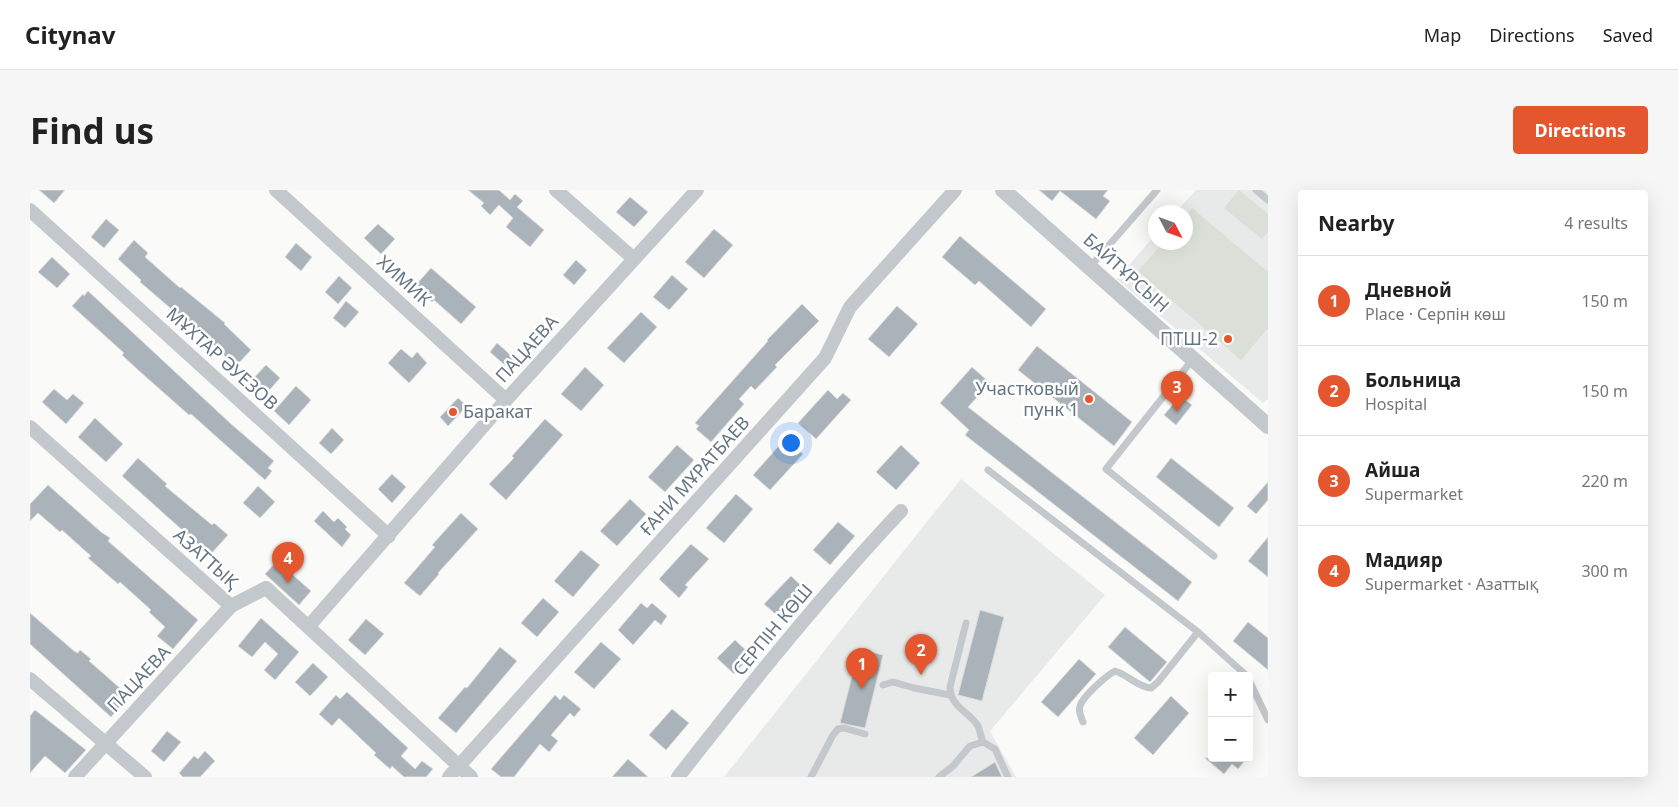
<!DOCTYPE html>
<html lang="en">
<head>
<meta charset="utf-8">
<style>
	body { margin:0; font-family:"Noto Sans",sans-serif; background:#f6f6f6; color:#222 }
	.controls { position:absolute; right:15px; bottom:15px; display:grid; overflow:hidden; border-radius:5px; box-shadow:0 5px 20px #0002 }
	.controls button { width:45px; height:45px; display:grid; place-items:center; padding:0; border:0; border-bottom:1px solid #e0e0e0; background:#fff; color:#222; font:25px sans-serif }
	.compass { position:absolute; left:1118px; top:15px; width:45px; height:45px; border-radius:50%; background:#fff; box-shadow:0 5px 20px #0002; rotate:131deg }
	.you { position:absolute; left:760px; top:252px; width:18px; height:18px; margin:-12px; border:4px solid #fff; border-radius:50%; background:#1a73e8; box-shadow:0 0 0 8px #1a73e833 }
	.badge { display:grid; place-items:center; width:32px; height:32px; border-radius:50%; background:#e4572e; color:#fff; font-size:16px; font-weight:700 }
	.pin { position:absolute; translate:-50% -41px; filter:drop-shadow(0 1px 2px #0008) }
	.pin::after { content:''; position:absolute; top:26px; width:18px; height:15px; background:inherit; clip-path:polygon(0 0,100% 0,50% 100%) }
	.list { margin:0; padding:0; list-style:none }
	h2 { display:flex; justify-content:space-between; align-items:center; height:65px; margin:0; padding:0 20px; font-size:21px }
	h2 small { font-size:16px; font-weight:400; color:#767676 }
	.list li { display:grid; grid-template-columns:32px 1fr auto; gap:15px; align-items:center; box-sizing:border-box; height:90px; padding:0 20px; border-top:1px solid #e0e0e0 }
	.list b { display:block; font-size:19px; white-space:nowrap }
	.list p { margin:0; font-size:16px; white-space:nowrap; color:#767676 }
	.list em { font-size:16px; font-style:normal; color:#767676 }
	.map { position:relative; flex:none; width:1238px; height:587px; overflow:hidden; border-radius:5px }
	header { display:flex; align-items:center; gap:30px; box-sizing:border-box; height:70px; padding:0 25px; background:#fff; border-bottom:1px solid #e0e0e0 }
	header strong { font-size:24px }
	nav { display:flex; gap:28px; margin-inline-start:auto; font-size:18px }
	.intro { display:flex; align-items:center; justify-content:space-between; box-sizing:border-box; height:120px; padding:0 30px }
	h1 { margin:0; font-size:35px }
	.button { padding:12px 22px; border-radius:5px; background:#e4572e; color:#fff; font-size:18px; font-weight:700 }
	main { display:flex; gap:30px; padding:0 30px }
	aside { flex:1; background:#fff; border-radius:5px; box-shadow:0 5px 20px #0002 }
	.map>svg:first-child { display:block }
</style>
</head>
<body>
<header>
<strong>Citynav</strong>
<nav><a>Map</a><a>Directions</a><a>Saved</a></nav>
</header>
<div class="intro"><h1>Find us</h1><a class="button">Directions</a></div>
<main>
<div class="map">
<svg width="1238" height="587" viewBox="0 0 1238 587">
	<rect width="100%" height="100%" fill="#fafaf8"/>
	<g fill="#e8e9e9">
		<path d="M 1166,0 L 1238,0 L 1238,209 L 1233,213 L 1087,89 L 1125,45 L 1126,52 L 1156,52 L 1156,22 L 1146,22 Z"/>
		<path d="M 931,289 L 1075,405 L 960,541 L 986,587 L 694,587 Z"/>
	</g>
	<g fill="#dadfd7">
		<path d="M 1209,0 L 1238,24 L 1238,42 L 1232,49 L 1194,18 Z"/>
		<path d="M 1162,18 L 1238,82 L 1238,138 L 1211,170 L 1108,81 L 1133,53 L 1156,52 L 1156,26 Z"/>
	</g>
	<g fill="#aab3b9" stroke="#dcdcda">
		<path d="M 9,0 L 35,0 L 24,13 Z"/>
		<path d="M 438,0 L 469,0 L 480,10 L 485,4 L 493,11 L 487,17 L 514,40 L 500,57 L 476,37 L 483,28 L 469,15 L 460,25 L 451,16 L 454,13 Z"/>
		<path d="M 1009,0 L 1078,0 L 1073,6 L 1080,11 L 1066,29 L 1030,1 L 1022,11 Z"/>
		<path d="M 600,7 L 618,22 L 604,37 L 586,22 Z"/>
		<path d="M 76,29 L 89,40 L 74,58 L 61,47 Z"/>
		<path d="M 348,34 L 365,49 L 351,64 L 334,48 Z"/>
		<path d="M 684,39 L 703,55 L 674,88 L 655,72 Z"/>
		<path d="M 930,46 L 1016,119 L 1001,137 L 949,91 L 945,95 L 912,67 Z"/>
		<path d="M 104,50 L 118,63 L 115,67 L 150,98 L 151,97 L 195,133 L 194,134 L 221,160 L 205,177 L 189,160 L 110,92 L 111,90 L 88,69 Z"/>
		<path d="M 266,53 L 282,67 L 271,81 L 255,67 Z"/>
		<path d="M 22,67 L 40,84 L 27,98 L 8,82 Z"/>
		<path d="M 546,70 L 557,80 L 544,95 L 533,85 Z"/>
		<path d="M 401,78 L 446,117 L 431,134 L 404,110 L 402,112 L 384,97 Z"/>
		<path d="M 642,85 L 658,99 L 639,120 L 623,107 Z"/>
		<path d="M 309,86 L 322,98 L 308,114 L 295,102 Z"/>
		<path d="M 58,101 L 200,233 L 244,271 L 238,278 L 242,281 L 235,290 L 161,224 L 159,225 L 107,179 L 92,165 L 94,163 L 42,116 L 53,104 L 54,106 Z"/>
		<path d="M 316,111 L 329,122 L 315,138 L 303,128 Z"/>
		<path d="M 772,114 L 789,131 L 745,175 L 747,177 L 725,200 L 721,196 L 709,209 L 714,214 L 681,252 L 666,239 L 669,236 L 665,233 L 738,151 L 737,150 Z"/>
		<path d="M 867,116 L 888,134 L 859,167 L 838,149 Z"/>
		<path d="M 611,122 L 627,137 L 594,173 L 577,158 Z"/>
		<path d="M 467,153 L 485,169 L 478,178 L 460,162 Z"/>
		<path d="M 1007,156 L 1102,232 L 1084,256 L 988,180 Z"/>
		<path d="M 371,159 L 382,168 L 387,162 L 397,173 L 379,193 L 358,173 Z"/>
		<path d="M 236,175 L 250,188 L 236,204 L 222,190 Z"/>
		<path d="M 555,177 L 574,195 L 551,221 L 531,204 Z"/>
		<path d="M 942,177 L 960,193 L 938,217 L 1162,392 L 1148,411 L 935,245 L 939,240 L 910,213 Z"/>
		<path d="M 266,196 L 281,210 L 259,235 L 244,221 Z"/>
		<path d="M 24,199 L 37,210 L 43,204 L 54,213 L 36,234 L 12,212 Z"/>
		<path d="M 798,200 L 807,209 L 813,203 L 821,210 L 786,249 L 768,233 Z"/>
		<path d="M 1150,206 L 1162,215 L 1146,235 L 1134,225 Z"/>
		<path d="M 428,208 L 437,216 L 418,236 L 410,227 Z"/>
		<path d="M 65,228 L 93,254 L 76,272 L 48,247 Z"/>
		<path d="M 515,229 L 533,245 L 476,310 L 459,294 L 484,268 L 482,266 Z"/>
		<path d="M 302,238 L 314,250 L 301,264 L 289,253 Z"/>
		<path d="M 755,249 L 773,264 L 740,300 L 723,285 Z"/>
		<path d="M 647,255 L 664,270 L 635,302 L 618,287 Z"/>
		<path d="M 871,255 L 890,273 L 866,300 L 846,282 Z"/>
		<path d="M 108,268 L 137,294 L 135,296 L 182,335 L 184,333 L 198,345 L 180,365 L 92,286 Z"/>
		<path d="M 1141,268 L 1204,318 L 1189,337 L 1126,287 Z"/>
		<path d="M 362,284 L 376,297 L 362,313 L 348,299 Z"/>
		<path d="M 1238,292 L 1238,310 L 1226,324 L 1217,316 Z"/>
		<path d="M 18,295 L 71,342 L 80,348 L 78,351 L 168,430 L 143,459 L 127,446 L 135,437 L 119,422 L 121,420 L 90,392 L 88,394 L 58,368 L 61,366 L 32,340 L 30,342 L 8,323 L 0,331 L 0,314 Z"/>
		<path d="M 228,296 L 245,312 L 230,328 L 213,313 Z"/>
		<path d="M 706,304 L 723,319 L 694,353 L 676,338 Z"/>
		<path d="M 600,309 L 616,324 L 587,356 L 570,341 Z"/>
		<path d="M 293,321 L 304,332 L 308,328 L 317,337 L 315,339 L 321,345 L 312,357 L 284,331 Z"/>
		<path d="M 431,323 L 448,339 L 408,383 L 409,384 L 390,406 L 374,393 L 405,357 L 402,355 Z"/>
		<path d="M 808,332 L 825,346 L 800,375 L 783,360 Z"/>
		<path d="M 1238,347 L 1238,387 L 1218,371 Z"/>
		<path d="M 661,354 L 679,369 L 655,395 L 658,397 L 649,408 L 629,389 Z"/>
		<path d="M 551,360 L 570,375 L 543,407 L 524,391 Z"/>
		<path d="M 247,371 L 281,401 L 269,415 L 235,384 Z"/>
		<path d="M 761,386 L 777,401 L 751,429 L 734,414 Z"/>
		<path d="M 513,408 L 529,422 L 507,447 L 491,433 Z"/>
		<path d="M 611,413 L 617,418 L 622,413 L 637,426 L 631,435 L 625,430 L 603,455 L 588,440 Z"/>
		<path d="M 950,420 L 974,427 L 952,511 L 928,505 Z"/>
		<path d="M 0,423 L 44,461 L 48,463 L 50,460 L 61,469 L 59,471 L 99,506 L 81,527 L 0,454 Z"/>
		<path d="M 231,428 L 269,462 L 245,490 L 234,480 L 248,464 L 235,452 L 222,467 L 208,456 Z"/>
		<path d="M 336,429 L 354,444 L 335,465 L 318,450 Z"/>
		<path d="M 1218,432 L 1238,448 L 1238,480 L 1203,451 Z"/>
		<path d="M 1095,437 L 1137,472 L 1120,492 L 1078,457 Z"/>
		<path d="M 705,450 L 721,465 L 704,484 L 687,468 Z"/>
		<path d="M 571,452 L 591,469 L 564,499 L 544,482 Z"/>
		<path d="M 470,457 L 487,471 L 426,543 L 408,528 L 435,497 L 437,498 Z"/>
		<path d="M 829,459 L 853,465 L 835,538 L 810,533 Z"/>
		<path d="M 1049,469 L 1066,484 L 1028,527 L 1011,512 Z"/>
		<path d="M 283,473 L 298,487 L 280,506 L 265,492 Z"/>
		<path d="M 317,502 L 378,558 L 371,566 L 385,579 L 392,571 L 403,579 L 396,587 L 374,587 L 362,576 L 360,579 L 344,565 L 346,563 L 309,528 L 302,536 L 289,524 L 306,505 L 310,509 Z"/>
		<path d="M 525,505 L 530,510 L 534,505 L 551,519 L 544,527 L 540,523 L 521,545 L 528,551 L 519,562 L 510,554 L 484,587 L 471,587 L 461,579 Z"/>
		<path d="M 1141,506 L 1159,523 L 1123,565 L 1104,548 Z"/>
		<path d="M 642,519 L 659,533 L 636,560 L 619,545 Z"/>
		<path d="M 5,520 L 56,560 L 35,583 L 15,566 L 0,583 L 0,526 Z"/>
		<path d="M 137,541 L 151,552 L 134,572 L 121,561 Z"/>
		<path d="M 175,561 L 185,571 L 170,587 L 153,587 L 149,583 L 164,566 L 168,569 Z"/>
		<path d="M 1175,568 L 1217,568 L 1208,579 L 1202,574 L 1194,584 Z"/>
		<path d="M 598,569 L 618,587 L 582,587 Z"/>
		<path d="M 965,572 L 972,587 L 941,587 Z"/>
	</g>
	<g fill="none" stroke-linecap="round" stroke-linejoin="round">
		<g stroke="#c3c8cc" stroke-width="7">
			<path d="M 1226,0 L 1238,10"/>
			<path d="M 1060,77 L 1127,0"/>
			<path d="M 1163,169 L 1076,279 L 1184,366"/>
			<path d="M 958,280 L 1168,442 L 1217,486"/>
			<path d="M 936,433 L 920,497 C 920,516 939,522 948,536 C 950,541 951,547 953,552"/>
			<path d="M 1219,490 L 1238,530"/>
			<path d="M 853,495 L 863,492 L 884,498 L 920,505"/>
			<path d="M 1053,532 C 1051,527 1048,521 1050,516 C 1053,506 1076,486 1085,481 C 1098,485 1108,497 1121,498 L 1128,492 L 1168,442"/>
			<path d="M 781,587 L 803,545 L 808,539 L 814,538 L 835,544"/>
			<path d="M 909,587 L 923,576 L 940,556 L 953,552 L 965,559 L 978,587"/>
		</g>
		<g stroke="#c3c8cc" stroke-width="14">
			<path d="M 246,0 L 476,210"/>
			<path d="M 526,0 L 604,69"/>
			<path d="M 0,20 L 359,346"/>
			<path d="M 0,237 L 201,416 L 236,398 L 441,587"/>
			<path d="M 279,436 L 476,210 L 667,0"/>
			<path d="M 0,489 L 115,587"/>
			<path d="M 45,587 L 201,416"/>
			<path d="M 419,587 L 795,168 L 820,117 L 925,0"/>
			<path d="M 648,587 C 719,496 792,405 871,321"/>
		</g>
		<path stroke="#c3c8cc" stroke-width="16" d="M 973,0 L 1238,236"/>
	</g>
	<g fill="#e4572e" stroke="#fff" stroke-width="2">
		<circle cx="1198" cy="149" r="5"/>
		<circle cx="1059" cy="209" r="5"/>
		<circle cx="423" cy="222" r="5"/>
	</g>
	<g text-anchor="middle" stroke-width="5" stroke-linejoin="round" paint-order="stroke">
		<g font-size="18" fill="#657683" stroke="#fff">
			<text transform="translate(1096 83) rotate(42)" y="6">БАЙТҰРСЫН</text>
			<text transform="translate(374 91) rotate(42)" y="6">ХИМИК</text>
			<text transform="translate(497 159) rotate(-48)" y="6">ПАЦАЕВА</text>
			<text transform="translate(192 169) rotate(42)" y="6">МҰХТАР ӘУЕЗОВ</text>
			<text transform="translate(665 286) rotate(-48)" y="6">ҒАНИ МҰРАТБАЕВ</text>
			<text transform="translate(176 369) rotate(42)" y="6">АЗАТТЫҚ</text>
			<text transform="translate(743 440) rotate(-50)" y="6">СЕРПІН КӨШ</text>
			<text transform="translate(109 489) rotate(-47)" y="6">ПАЦАЕВА</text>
		</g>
		<g font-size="18" fill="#657683" stroke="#fff" text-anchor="end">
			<text x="1188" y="155">ПТШ-2</text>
			<text x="1049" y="205">Участковый<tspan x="1049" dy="21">пунк 1</tspan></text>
			<text x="433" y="228" text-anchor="start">Баракат</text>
		</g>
	</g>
</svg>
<div class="controls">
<button>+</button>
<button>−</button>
</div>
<svg class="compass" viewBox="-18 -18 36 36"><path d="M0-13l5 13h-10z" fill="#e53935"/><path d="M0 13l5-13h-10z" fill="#767676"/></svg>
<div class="you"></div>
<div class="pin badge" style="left:832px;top:499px">1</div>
<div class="pin badge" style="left:891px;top:485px">2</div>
<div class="pin badge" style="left:1147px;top:222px">3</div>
<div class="pin badge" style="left:258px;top:393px">4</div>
</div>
<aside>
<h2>Nearby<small>4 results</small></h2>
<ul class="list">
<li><span class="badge">1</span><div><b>Дневной</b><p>Place · Серпін көш</p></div><em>150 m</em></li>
<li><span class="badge">2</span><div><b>Больница</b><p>Hospital</p></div><em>150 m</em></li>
<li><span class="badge">3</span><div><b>Айша</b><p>Supermarket</p></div><em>220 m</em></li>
<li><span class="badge">4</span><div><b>Мадияр</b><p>Supermarket · Азаттық</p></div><em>300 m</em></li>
</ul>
</aside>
</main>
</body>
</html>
